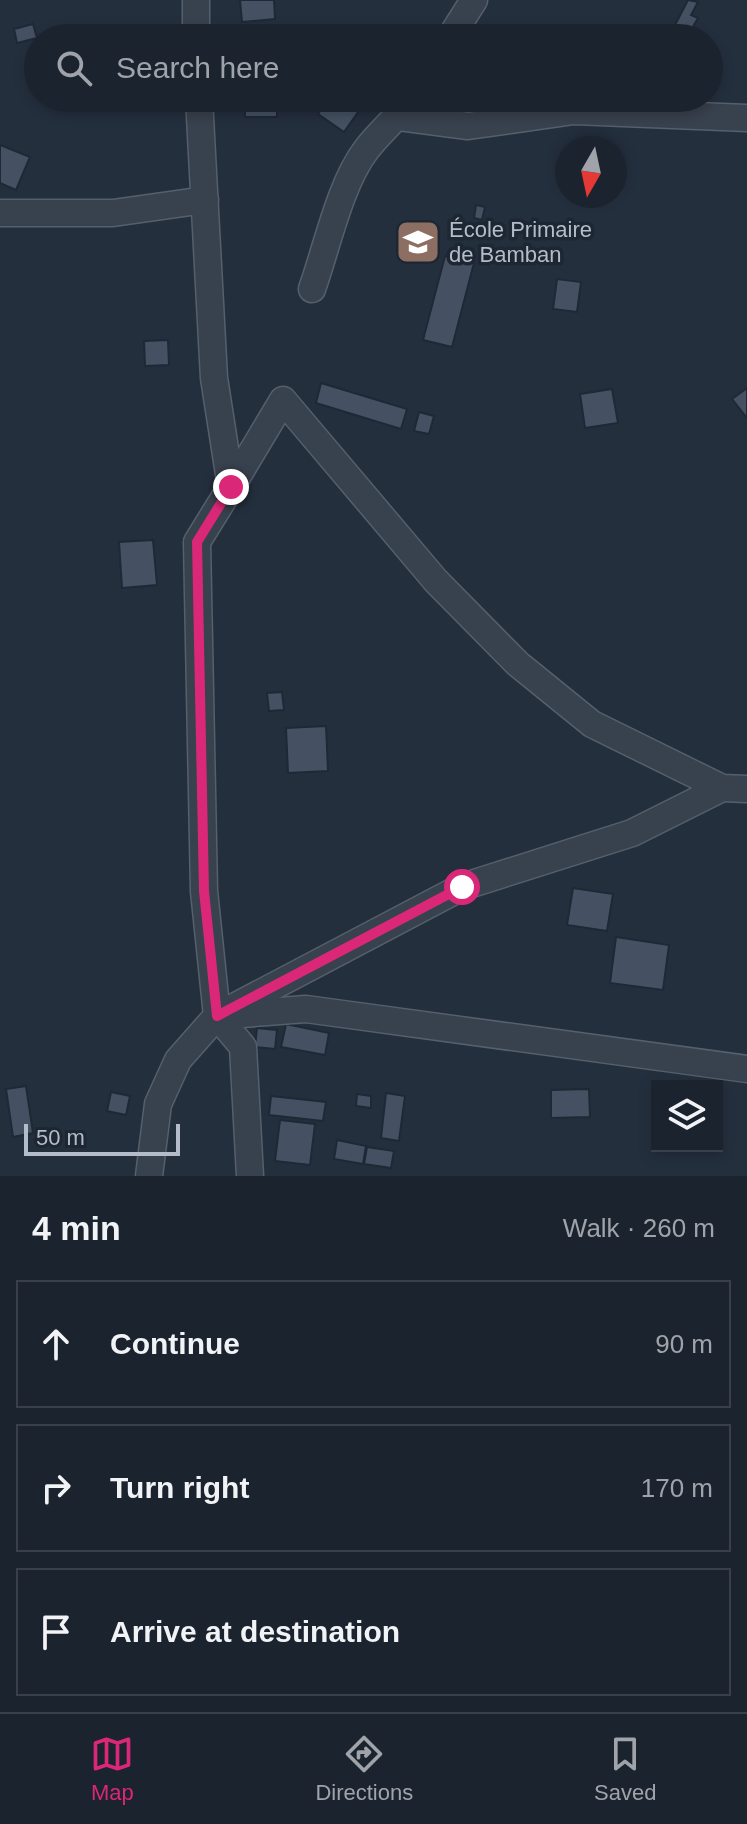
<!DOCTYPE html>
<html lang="en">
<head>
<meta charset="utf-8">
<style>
	body { margin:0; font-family:Arial,sans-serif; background:#282f3a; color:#f1f3f6 }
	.controls { position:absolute; right:24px; bottom:24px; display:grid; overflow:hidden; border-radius:0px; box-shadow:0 4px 12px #0003 }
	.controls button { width:72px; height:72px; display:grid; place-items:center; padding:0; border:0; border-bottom:2px solid #39404a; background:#1b232e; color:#f1f3f6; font:40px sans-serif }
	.compass { position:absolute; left:555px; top:136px; width:72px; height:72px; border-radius:50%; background:#1b232e; box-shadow:0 4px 12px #0003; rotate:189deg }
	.scale { position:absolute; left:24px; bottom:20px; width:156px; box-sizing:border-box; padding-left:8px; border:4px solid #b4bcc9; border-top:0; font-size:22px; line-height:28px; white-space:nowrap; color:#b4bcc9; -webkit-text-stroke:6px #1d2633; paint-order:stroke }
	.stop { position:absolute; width:24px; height:24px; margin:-18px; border:6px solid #db2777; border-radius:50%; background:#fff }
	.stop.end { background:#db2777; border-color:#fff; box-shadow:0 2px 8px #0008 }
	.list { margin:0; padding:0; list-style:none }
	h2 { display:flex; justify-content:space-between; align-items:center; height:104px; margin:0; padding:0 32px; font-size:34px }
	h2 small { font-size:26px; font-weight:400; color:#a0a4aa }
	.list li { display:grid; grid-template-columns:52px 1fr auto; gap:24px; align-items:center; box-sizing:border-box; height:128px; margin:0 16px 16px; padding:0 16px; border:2px solid #39404a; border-radius:0px }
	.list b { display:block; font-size:30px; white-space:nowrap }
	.list em { font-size:26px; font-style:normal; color:#a0a4aa }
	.icon { flex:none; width:44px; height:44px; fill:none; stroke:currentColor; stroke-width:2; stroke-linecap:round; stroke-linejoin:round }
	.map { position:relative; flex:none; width:747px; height:1176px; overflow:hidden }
	.search { position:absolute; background:#1b232e; box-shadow:0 4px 12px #0003; left:24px; right:24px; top:24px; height:88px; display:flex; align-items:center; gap:20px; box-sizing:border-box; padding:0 28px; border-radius:44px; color:#a0a4aa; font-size:30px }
	.sheet { height:536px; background:#1b232e }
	nav { display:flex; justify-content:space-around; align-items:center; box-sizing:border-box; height:112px; border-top:2px solid #39404a; background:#1b232e; font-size:22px; color:#a0a4aa }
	nav a { display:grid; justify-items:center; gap:4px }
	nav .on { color:#db2777 }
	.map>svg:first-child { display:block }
</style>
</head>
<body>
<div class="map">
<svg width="747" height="1176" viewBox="0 0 747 1176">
	<rect width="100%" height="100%" fill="#242f3e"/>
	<g fill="#455162" stroke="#1f2835" stroke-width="2">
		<path d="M 240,0 L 274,0 L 275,19 L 242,22 Z"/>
		<path d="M 688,0 L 698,2 L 691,15 L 698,18 L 690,32 L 675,25 Z"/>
		<path d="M 33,24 L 37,38 L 17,43 L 14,29 Z"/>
		<path d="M 329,98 L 368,98 L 344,132 L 318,114 Z"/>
		<rect x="245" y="99" width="32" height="18"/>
		<path d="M 0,145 L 30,157 L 16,190 L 0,183 Z"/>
		<path d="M 476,205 L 485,207 L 482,220 L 474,218 Z"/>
		<path d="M 445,256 L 474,263 L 452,347 L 423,340 Z"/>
		<path d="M 557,279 L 581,282 L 577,312 L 553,309 Z"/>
		<path d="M 168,340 L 169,365 L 145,366 L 144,341 Z"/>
		<path d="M 321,383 L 407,409 L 401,429 L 316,403 Z"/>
		<path d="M 747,388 L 747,418 L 732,399 Z"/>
		<path d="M 612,389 L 618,423 L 585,428 L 580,394 Z"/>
		<path d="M 419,412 L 434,416 L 429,434 L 414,431 Z"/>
		<path d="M 153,540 L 157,585 L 122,588 L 119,542 Z"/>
		<path d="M 282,692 L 284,710 L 269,711 L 267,693 Z"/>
		<path d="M 326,726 L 328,771 L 288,773 L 286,728 Z"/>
		<path d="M 573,888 L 613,894 L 607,931 L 567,925 Z"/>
		<path d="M 616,937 L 669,945 L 663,990 L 610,983 Z"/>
		<path d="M 286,1024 L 329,1033 L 325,1055 L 281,1047 Z"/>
		<path d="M 257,1028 L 277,1030 L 275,1049 L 255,1047 Z"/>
		<path d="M 26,1086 L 33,1133 L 13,1137 L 6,1089 Z"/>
		<path d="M 589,1089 L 590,1117 L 551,1118 L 551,1090 Z"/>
		<path d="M 111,1092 L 130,1096 L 126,1115 L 107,1111 Z"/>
		<path d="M 386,1093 L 405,1096 L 399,1141 L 381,1138 Z"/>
		<path d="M 357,1094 L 371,1096 L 371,1108 L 356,1106 Z"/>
		<path d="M 271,1096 L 326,1102 L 323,1121 L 269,1115 Z"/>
		<path d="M 280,1120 L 315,1124 L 310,1165 L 275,1161 Z"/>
		<path d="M 337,1140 L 366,1146 L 363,1164 L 334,1159 Z"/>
		<path d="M 367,1147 L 394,1151 L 391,1168 L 364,1164 Z"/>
	</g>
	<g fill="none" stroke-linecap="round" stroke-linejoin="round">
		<g stroke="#565f6c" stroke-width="29">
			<g id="minor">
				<path d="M 196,38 L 196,0"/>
				<path d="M 450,38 L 474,0"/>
				<path d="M 399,117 L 468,126 L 574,111 L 747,118"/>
				<path d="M 0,213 L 113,213 L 205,200"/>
				<path d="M 312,289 C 327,247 340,184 366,150 C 380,131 398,118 411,98"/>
				<path d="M 231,487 L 283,400 L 436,581 L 518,664 L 592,724 L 722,788 L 747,789"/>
				<path d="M 229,1015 L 306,1009 L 747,1069"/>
				<path d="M 217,1016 L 462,887 L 632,833 L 722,788"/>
				<path d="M 217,1016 L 243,1047 L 250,1176"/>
				<path d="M 149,1176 L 158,1104 L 178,1060 L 217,1016 L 204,891 L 197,542 L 231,487 L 214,378 L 199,98"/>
			</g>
		</g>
		<use href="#minor" stroke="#38414e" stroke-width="26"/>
	</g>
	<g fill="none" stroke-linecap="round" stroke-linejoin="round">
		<path stroke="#db2777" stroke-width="10" d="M 231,487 L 197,542 L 204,891 L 217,1016 L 462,887"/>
	</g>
	<defs>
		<g id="school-square" transform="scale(2.3)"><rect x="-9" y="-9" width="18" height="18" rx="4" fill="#8d6e63" stroke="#1d2633"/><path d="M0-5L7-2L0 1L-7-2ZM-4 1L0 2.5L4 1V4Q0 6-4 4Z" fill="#fff"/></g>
	</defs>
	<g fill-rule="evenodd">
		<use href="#school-square" x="418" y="242"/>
	</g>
	<g text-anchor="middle" stroke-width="7" stroke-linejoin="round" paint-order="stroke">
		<g font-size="22" fill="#b4bcc9" stroke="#1d2633" text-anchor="start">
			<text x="449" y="237">École Primaire<tspan x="449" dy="25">de Bamban</tspan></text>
		</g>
	</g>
</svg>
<div class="controls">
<button><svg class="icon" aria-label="layers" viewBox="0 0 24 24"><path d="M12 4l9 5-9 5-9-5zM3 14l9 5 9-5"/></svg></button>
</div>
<svg class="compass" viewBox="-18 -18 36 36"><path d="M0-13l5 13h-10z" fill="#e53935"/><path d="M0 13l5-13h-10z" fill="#a0a4aa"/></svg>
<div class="scale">50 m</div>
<div class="stop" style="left:462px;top:887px"></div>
<div class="stop end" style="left:231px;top:487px"></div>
<div class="search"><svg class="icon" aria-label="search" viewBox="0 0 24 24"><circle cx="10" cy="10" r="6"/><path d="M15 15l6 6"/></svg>Search here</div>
</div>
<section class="sheet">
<h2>4 min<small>Walk · 260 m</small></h2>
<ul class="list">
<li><svg class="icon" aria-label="ahead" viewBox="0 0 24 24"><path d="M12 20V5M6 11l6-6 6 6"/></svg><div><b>Continue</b></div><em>90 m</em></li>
<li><svg class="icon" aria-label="right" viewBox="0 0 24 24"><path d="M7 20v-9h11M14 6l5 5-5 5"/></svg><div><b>Turn right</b></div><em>170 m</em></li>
<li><svg class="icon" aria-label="arrive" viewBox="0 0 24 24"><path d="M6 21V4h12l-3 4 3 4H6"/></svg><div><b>Arrive at destination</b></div></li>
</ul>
</section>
<nav>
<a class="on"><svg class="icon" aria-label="map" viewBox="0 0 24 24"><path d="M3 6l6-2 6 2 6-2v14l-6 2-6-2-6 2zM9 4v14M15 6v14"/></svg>Map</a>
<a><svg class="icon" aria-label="directions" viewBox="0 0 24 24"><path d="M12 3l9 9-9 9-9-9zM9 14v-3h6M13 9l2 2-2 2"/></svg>Directions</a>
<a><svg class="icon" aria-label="saved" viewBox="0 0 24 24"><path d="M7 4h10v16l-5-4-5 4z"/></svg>Saved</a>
</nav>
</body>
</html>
